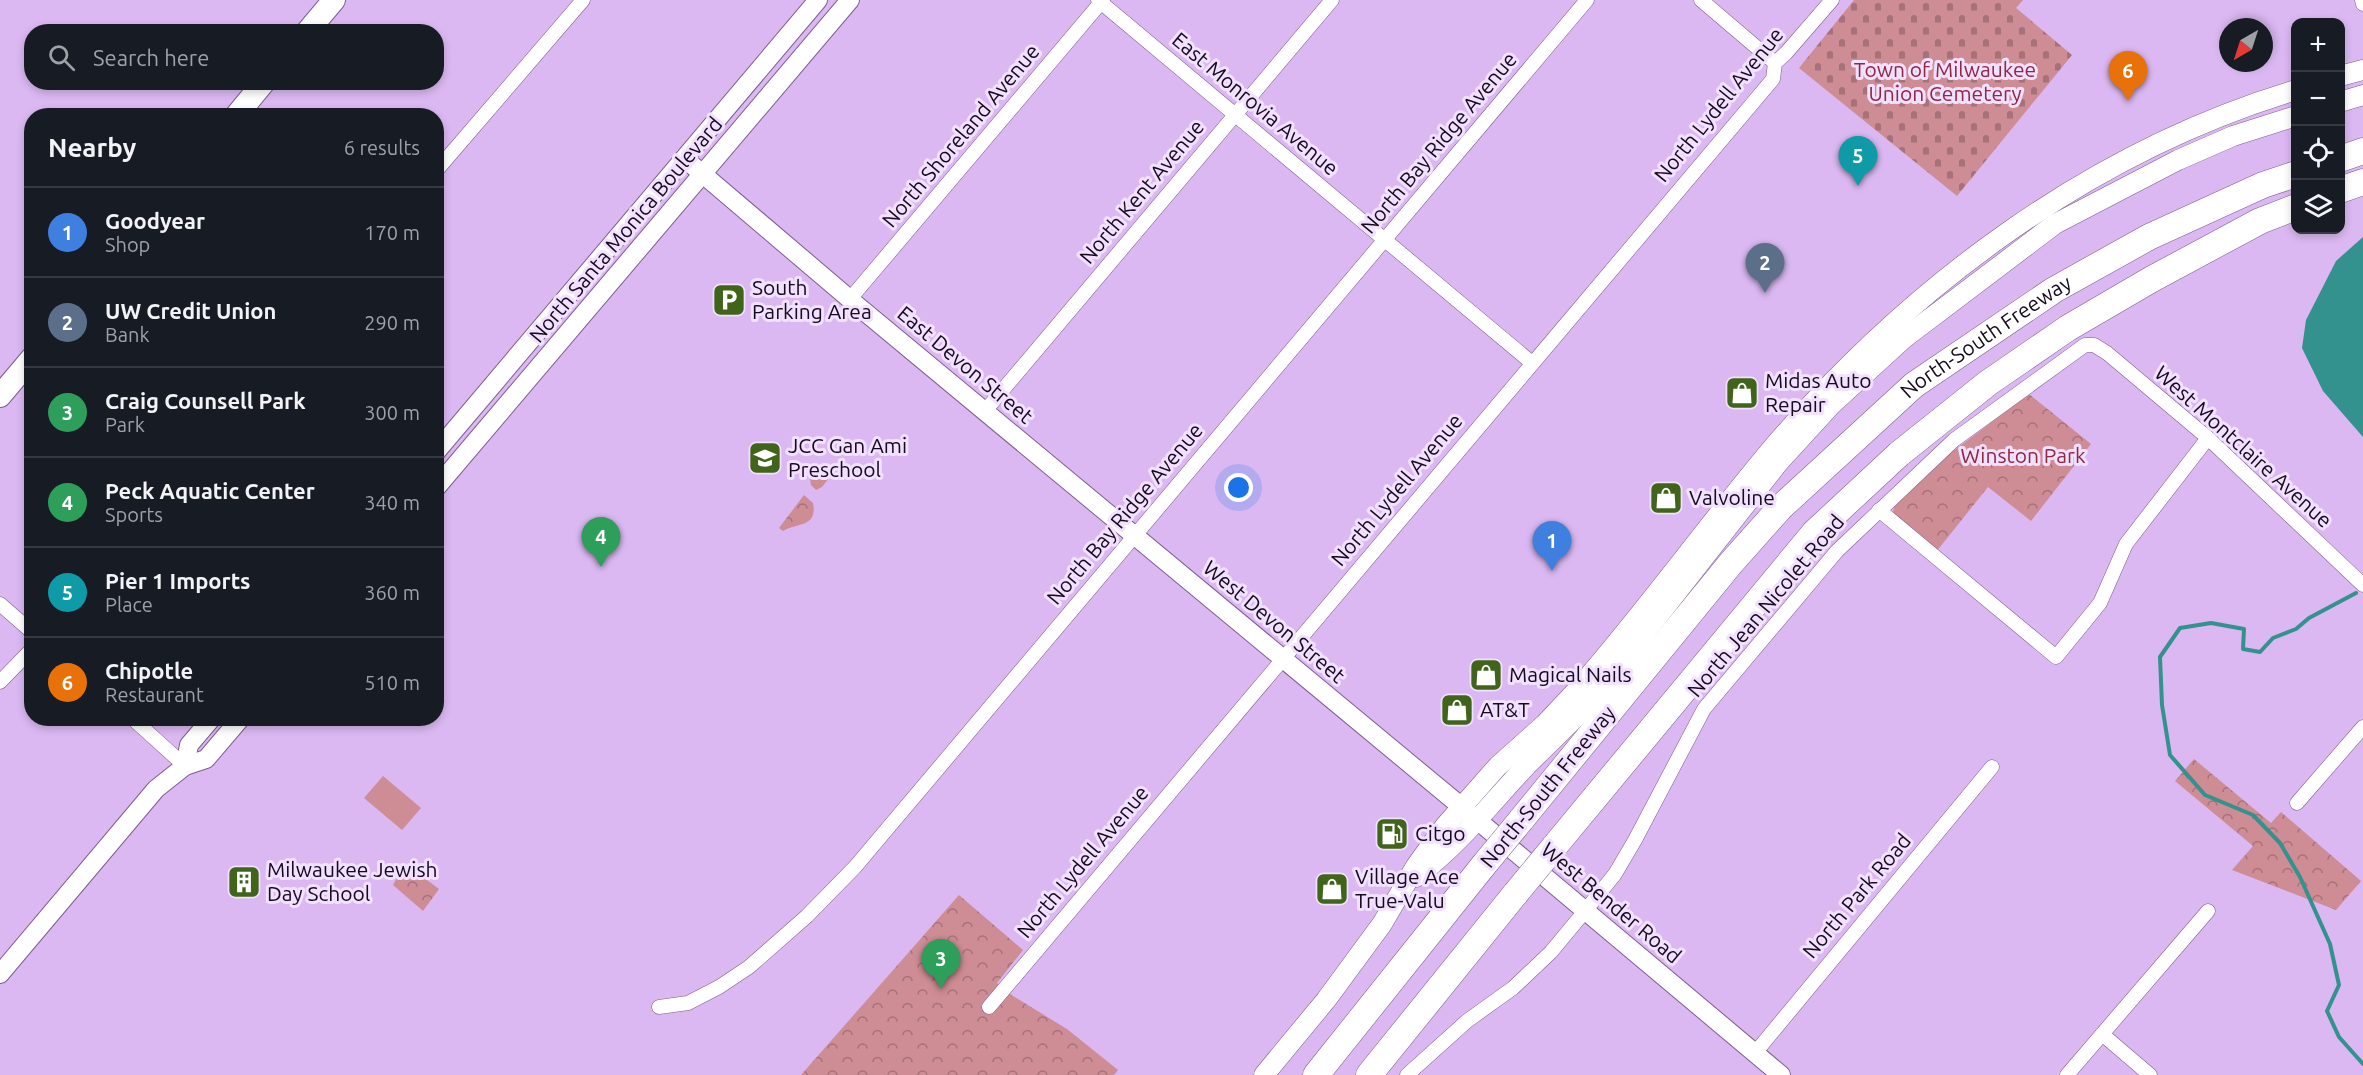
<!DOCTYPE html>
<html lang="en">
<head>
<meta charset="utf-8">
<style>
	body { margin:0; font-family:Ubuntu,sans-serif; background:#242831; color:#f1f3f6 }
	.controls { position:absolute; right:18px; top:18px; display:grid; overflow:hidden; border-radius:12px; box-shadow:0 3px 9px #0003 }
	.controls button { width:54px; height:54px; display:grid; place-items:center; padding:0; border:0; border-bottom:2px solid #363941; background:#171b24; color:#f1f3f6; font:30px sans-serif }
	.compass { position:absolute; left:2219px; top:18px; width:54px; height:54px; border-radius:50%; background:#171b24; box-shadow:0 3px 9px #0003; rotate:219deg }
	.you { position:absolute; left:1239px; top:488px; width:21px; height:21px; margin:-15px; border:4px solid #fff; border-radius:50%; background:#1a73e8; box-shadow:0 0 0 9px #1a73e833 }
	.badge { display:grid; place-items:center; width:39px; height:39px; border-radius:50%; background:#d93025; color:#fff; font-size:20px; font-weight:700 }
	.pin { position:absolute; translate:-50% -50px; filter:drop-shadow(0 2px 3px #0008) }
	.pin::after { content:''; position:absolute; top:32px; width:21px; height:18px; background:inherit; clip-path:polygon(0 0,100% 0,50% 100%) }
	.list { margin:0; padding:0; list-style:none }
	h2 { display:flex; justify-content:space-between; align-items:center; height:78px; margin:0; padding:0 24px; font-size:26px }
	h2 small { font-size:20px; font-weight:400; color:#9ea1a6 }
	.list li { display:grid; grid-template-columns:39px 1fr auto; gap:18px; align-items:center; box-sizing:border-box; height:90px; padding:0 24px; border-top:2px solid #363941 }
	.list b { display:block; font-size:22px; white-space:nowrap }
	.list p { margin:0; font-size:20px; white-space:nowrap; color:#9ea1a6 }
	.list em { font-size:20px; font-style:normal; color:#9ea1a6 }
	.icon { flex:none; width:33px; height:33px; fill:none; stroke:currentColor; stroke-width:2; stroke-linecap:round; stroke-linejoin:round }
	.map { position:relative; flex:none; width:2363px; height:1075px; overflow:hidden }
	.search { position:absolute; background:#171b24; box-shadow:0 3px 9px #0003; left:24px; top:24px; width:420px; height:66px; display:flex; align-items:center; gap:15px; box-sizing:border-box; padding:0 21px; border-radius:24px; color:#9ea1a6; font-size:22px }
	.panel { position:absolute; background:#171b24; box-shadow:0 3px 9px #0003; left:24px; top:108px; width:420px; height:618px; border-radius:24px }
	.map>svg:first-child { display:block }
</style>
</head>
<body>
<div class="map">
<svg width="2363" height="1075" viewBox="0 0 2363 1075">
	<defs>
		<pattern id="cemetery-stones" width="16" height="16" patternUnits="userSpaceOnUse" patternTransform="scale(1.5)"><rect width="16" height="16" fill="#ce8c94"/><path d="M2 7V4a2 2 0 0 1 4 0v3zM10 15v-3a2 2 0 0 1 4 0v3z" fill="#a67178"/></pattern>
		<pattern id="park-crowns" width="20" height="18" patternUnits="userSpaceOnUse" patternTransform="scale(1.5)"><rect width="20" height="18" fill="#ce8c94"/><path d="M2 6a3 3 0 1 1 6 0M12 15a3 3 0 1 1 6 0" fill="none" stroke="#a67178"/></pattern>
	</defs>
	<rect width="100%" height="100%" fill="#dbb8f2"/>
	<path fill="#ce8c94" d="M 383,776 L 421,808 L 402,830 L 364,798 Z"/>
	<path fill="url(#cemetery-stones)" d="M 1854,0 L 2023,0 L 2016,8 L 2072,55 L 1957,196 L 1799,68 Z"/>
	<g fill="url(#park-crowns)">
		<path d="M 2029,394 L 2091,444 L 2031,521 L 1988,487 L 1936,552 L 1897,519 L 1893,513 L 1894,507 L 1948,455 Z"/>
		<path d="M 828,466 L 833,468 L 833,473 L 822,487 L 816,490 L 811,485 L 809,472 Z"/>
		<path d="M 804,495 L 813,503 C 818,528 796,523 783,531 L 779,528 Z"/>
		<path d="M 2194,759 L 2271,823 L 2281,812 L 2361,881 L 2336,910 L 2232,870 L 2253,846 L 2175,781 Z"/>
		<path d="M 407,865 L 439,889 L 423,911 L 393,885 L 403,866 Z"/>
		<path d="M 959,895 L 1023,950 L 997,983 L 1013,996 L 1067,1029 L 1118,1070 L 1114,1075 L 801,1075 Z"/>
	</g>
	<path fill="#33928e" d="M 2363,237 L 2363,437 L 2323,391 L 2302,348 L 2306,320 L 2336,261 Z"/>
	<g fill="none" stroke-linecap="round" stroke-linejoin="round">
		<path stroke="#33928e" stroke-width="4" d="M 2356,593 L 2309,618 L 2296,629 L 2273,638 L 2260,652 L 2243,649 L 2244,629 L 2211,623 L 2180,628 L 2160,657 L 2162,705 L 2170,755 L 2205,795 L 2253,815 L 2280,843 L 2300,877 L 2330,944 L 2339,985 L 2327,1011 L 2339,1037 L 2363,1064"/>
		<g stroke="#7d5e92" stroke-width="15">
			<g id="minor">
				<path d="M 1098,0 L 1532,363"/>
				<path d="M 1701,0 L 1775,63"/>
				<path d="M 2362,0 L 2363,4"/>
				<path d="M 436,171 L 583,0"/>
				<path d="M 850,299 L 1103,0"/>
				<path d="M 985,411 L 1332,0"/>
				<path d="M 1879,510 L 2056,657 L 2100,603 L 2126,544 L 2208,438"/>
				<path d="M 0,604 L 32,632"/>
				<path d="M 0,682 L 32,649"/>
				<path d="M 132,718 L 185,766"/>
				<path d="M 2297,803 L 2363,727"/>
				<path d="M 659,1007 L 688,1003 L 719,987 L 749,967 L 807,916 L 855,867 L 1587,0"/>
				<path d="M 989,1007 L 1773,79 L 1775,63 L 1786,53 L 1832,0"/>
				<path d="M 2102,1034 L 2150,1075"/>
				<path d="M 1755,1053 L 1992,767"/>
				<path d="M 1407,1075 L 1467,1021 L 1513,988 L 1551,952 L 1585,911 L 1615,874 L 1635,840 L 1704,709 L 1837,551 L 1954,440 L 2085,345 L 2094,345 L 2107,353 L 2208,438 L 2363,585"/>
				<path d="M 2067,1075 L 2208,911"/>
			</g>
		</g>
		<g stroke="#7d5e92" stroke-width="20">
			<g id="tertiary">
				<path d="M 685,159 L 859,307 L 1463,808 L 1781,1075"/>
				<path d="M 436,452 L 818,0"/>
				<path d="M 436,488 L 850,0"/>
				<path d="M 185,766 L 189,745 L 212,718"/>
				<path d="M 0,974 L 156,789 L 185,766 L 206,759 L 241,718"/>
			</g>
		</g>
		<g stroke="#7d5e92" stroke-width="21">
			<g id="secondary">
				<path d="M 2340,76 L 2363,70"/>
				<path d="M 2340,102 L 2363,95"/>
				<path d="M 1416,877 C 1459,845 1491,803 1527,765 C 1549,743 1572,722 1593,699 L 1778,463 L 1832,404 L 1903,339 L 2055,224 L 2178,160 L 2233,136 L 2296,116"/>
				<path d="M 1264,1075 L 1326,1000 L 1382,924 L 1416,866 L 1445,826 L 1498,766 L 1545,724 L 1577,690 C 1644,613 1704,530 1770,451 C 1908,288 2089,152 2296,90"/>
			</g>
		</g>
		<g stroke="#7d5e92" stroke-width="24">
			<g id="primary">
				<path d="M 307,32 L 334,0"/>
				<path d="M 236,116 L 264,82"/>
				<path d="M 0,396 L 32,358"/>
			</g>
		</g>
		<g stroke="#7d5e92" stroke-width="27">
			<g id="motorway">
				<path d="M 2340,159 L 2363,151"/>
				<path d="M 2340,190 L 2363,182"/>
				<path id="s1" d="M 1521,820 L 1731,563 L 1780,508 L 1914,385 L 2054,290 L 2149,237 L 2263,185 L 2296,174"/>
				<path d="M 1554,847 L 1814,533 L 1899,454 L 1988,383 L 2068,328 L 2152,279 L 2260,221 L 2296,207"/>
				<path d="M 1316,1075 L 1483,866"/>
				<path d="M 1369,1075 L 1516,893"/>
			</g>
		</g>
		<use href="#minor" stroke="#fff" stroke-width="14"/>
		<use href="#tertiary" stroke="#fff" stroke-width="18"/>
		<use href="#secondary" stroke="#fff" stroke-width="20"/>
		<use href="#primary" stroke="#fff" stroke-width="22"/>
		<use href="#motorway" stroke="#fff" stroke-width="26"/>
		<g stroke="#7d5e92" stroke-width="27" stroke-linecap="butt">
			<g id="motorway-bridge">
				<path d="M 1483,866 L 1521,820"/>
				<path d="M 1516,893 L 1554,847"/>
			</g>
		</g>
		<use href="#motorway-bridge" stroke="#fff" stroke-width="26"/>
	</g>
	<defs>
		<g id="parking-square" transform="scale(1.725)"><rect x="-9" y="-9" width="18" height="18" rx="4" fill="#41641b" stroke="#f2e1fe"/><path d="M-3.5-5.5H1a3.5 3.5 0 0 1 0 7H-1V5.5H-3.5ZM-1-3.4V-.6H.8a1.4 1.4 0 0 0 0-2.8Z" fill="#fff"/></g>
		<g id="shop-square" transform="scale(1.725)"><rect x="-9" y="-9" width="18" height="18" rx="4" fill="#41641b" stroke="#f2e1fe"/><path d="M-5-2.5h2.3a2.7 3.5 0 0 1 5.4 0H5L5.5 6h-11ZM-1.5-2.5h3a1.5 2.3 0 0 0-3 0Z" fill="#fff"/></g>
		<g id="school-square" transform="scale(1.725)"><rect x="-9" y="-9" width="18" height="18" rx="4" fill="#41641b" stroke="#f2e1fe"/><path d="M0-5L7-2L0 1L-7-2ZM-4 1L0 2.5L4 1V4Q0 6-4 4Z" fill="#fff"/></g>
		<g id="fuel-square" transform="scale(1.725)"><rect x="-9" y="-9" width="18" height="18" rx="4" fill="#41641b" stroke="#f2e1fe"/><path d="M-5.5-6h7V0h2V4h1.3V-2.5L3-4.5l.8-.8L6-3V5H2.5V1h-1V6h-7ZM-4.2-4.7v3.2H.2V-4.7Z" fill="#fff"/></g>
		<g id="building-square" transform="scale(1.725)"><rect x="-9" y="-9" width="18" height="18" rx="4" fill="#41641b" stroke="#f2e1fe"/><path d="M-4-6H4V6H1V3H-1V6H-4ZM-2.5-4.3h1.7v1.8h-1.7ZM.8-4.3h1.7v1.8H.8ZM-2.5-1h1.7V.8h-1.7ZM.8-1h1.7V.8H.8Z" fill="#fff"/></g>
	</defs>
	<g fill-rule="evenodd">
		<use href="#parking-square" x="729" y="300"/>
		<use href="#shop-square" x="1742" y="393"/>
		<use href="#school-square" x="765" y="458"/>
		<use href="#shop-square" x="1666" y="498"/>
		<use href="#shop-square" x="1486" y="675"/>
		<use href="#shop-square" x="1457" y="710"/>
		<use href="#fuel-square" x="1392" y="834"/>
		<use href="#building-square" x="244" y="882"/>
		<use href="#shop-square" x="1332" y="889"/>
	</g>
	<g text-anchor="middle" stroke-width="6" stroke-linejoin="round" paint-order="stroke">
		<g font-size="21" fill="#902840" stroke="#f2e1fe">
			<text x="1945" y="77">Town of Milwaukee<tspan x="1945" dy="24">Union Cemetery</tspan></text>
			<text x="2023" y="463">Winston Park</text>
		</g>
		<g font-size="21" fill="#16091d" stroke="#f2e1fe">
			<text transform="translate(1255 104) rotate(40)" y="7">East Monrovia Avenue</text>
			<text transform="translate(1719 105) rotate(-51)" y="7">North Lydell Avenue</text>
			<text transform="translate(961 136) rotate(-50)" y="7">North Shoreland Avenue</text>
			<text transform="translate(1439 143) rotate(-50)" y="7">North Bay Ridge Avenue</text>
			<text transform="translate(1142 192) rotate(-50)" y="7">North Kent Avenue</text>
			<text transform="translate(626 230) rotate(-50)" y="7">North Santa Monica Boulevard</text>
			<text dy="7" stroke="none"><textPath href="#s1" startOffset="674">North-South Freeway</textPath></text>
			<text transform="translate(965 365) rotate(40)" y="7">East Devon Street</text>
			<text transform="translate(2243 447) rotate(42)" y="7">West Montclaire Avenue</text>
			<text transform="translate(1397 490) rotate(-50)" y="7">North Lydell Avenue</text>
			<text transform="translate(1125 514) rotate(-50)" y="7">North Bay Ridge Avenue</text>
			<text transform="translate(1766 606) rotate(-50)" y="7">North Jean Nicolet Road</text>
			<text transform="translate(1274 622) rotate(40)" y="7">West Devon Street</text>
			<text transform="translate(1548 787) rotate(-51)" y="7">North-South Freeway</text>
			<text transform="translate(1083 862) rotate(-50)" y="7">North Lydell Avenue</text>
			<text transform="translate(1857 896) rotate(-50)" y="7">North Park Road</text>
			<text transform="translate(1611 903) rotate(40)" y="7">West Bender Road</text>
		</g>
		<g font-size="21" fill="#16091d" stroke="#f2e1fe" text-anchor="start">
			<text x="752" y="295">South<tspan x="752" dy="24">Parking Area</tspan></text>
			<text x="1765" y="388">Midas Auto<tspan x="1765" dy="24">Repair</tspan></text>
			<text x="788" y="453">JCC Gan Ami<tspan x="788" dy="24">Preschool</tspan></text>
			<text x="1689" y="505">Valvoline</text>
			<text x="1509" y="682">Magical Nails</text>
			<text x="1480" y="717">AT&amp;T</text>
			<text x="1415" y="841">Citgo</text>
			<text x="267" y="877">Milwaukee Jewish<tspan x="267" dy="24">Day School</tspan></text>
			<text x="1355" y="884">Village Ace<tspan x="1355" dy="24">True-Valu</tspan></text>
		</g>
	</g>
</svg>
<div class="controls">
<button>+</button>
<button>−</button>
<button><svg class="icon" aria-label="locate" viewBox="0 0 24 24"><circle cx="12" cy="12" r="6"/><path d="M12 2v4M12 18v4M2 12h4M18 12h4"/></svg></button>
<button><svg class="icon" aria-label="layers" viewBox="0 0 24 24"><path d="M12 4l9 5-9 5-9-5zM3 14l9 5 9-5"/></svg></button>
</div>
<svg class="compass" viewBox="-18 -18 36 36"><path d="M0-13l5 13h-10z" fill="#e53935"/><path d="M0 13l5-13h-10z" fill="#9ea1a6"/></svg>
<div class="you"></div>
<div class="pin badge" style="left:1552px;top:571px;background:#3f7fe0">1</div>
<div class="pin badge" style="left:1765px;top:293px;background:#5c6f8a">2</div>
<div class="pin badge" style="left:941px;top:989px;background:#2e9e5b">3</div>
<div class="pin badge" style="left:601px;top:567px;background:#2e9e5b">4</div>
<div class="pin badge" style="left:1858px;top:186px;background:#0f9aa8">5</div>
<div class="pin badge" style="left:2128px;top:101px;background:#e8710a">6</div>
<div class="search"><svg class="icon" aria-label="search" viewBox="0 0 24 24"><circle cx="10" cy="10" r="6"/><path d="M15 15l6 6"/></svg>Search here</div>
<section class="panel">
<h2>Nearby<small>6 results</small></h2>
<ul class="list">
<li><span class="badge" style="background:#3f7fe0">1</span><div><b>Goodyear</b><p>Shop</p></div><em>170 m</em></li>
<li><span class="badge" style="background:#5c6f8a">2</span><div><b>UW Credit Union</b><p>Bank</p></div><em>290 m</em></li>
<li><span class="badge" style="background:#2e9e5b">3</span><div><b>Craig Counsell Park</b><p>Park</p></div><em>300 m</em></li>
<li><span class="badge" style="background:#2e9e5b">4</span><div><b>Peck Aquatic Center</b><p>Sports</p></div><em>340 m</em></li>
<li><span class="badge" style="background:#0f9aa8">5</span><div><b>Pier 1 Imports</b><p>Place</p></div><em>360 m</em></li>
<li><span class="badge" style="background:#e8710a">6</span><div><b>Chipotle</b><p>Restaurant</p></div><em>510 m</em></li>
</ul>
</section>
</div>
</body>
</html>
